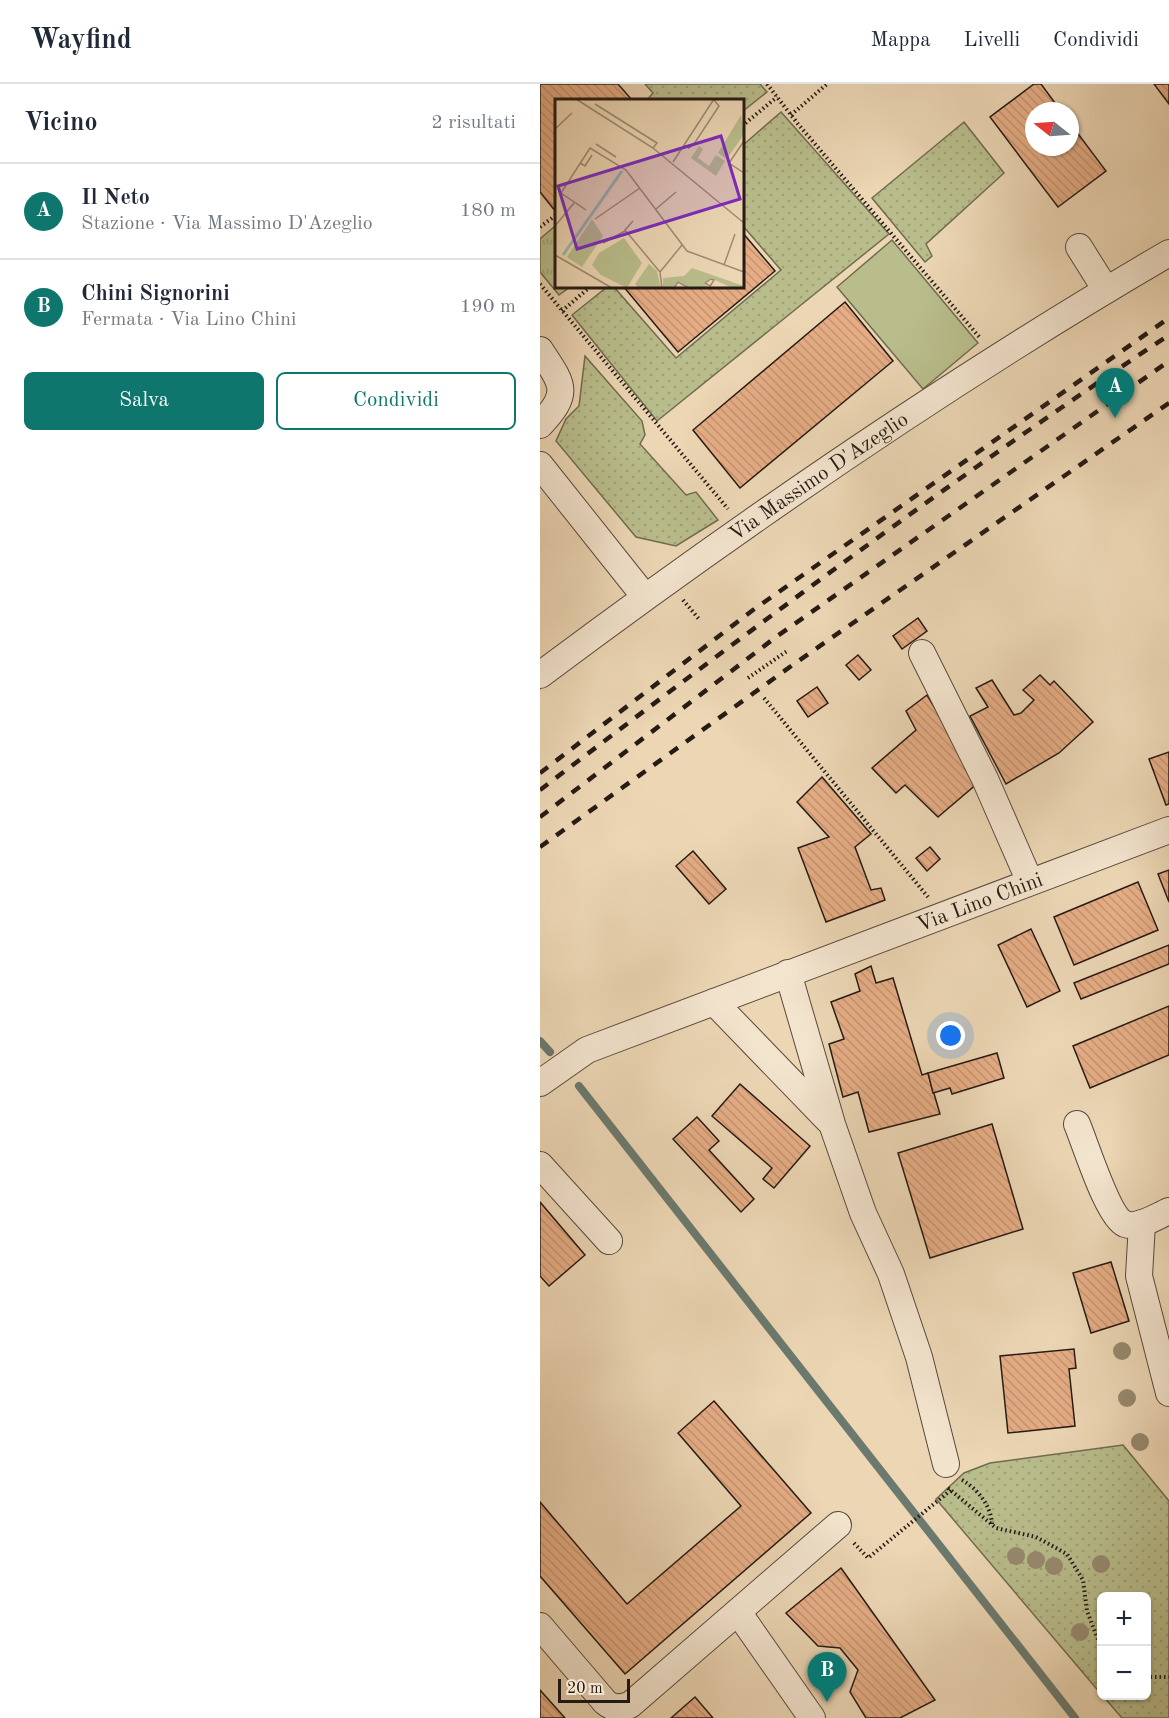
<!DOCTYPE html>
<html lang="it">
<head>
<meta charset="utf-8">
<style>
	body { margin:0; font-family:"Old Standard TT",serif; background:#f6f6f7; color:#1f2937 }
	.controls { position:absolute; right:18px; bottom:18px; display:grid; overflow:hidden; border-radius:9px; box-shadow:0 2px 4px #0004 }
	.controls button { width:54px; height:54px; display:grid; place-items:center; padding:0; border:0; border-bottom:2px solid #e0e1e3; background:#fff; color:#1f2937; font:30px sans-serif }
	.compass { position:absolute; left:485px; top:18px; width:54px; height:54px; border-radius:50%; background:#fff; box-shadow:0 2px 4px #0004; rotate:287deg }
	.scale { position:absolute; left:18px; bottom:15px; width:72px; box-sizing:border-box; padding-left:6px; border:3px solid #261a15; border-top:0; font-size:16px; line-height:21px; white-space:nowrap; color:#261a15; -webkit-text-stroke:4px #f3e4ce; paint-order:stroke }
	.you { position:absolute; left:411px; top:952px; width:21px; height:21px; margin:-15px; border:4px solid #fff; border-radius:50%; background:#1a73e8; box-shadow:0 0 0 9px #1a73e833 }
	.badge { display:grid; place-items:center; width:39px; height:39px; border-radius:50%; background:#0f766e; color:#fff; font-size:20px; font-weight:700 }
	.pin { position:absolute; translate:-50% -50px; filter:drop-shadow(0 2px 3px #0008) }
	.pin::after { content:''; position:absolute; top:32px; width:21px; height:18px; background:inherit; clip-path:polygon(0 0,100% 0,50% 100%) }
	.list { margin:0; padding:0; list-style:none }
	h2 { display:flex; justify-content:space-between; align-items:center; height:78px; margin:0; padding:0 24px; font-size:26px }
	h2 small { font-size:20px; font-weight:400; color:#747a83 }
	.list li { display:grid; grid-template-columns:39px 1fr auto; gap:18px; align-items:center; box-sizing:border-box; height:96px; padding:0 24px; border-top:2px solid #e0e1e3 }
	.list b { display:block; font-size:22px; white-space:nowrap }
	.list p { margin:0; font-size:20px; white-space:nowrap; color:#747a83 }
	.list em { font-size:20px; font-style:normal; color:#747a83 }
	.actions { display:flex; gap:12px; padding:18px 24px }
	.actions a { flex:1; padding:14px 0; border:2px solid #0f766e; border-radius:9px; text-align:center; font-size:21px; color:#0f766e }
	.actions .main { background:#0f766e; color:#fff }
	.map { position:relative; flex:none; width:629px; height:1634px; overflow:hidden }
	header { display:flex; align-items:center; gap:36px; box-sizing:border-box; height:84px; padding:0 30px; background:#fff; border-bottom:2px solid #e0e1e3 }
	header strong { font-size:28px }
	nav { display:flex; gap:33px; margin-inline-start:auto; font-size:21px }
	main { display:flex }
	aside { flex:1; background:#fff }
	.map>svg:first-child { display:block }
</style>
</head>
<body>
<header>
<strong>Wayfind</strong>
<nav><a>Mappa</a><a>Livelli</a><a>Condividi</a></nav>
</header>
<main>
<aside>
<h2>Vicino<small>2 risultati</small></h2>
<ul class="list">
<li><span class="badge">A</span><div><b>Il Neto</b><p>Stazione · Via Massimo D'Azeglio</p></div><em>180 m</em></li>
<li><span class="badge">B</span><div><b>Chini Signorini</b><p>Fermata · Via Lino Chini</p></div><em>190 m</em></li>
</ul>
<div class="actions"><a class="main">Salva</a><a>Condividi</a></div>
</aside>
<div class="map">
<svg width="629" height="1634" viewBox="0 0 629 1634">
	<defs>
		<pattern id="grass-tufts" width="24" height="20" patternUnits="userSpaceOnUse" patternTransform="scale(1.5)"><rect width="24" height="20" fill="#b9bd8c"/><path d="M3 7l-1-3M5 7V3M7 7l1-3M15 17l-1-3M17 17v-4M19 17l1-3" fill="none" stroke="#9fa278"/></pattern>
		<pattern id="park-dots" width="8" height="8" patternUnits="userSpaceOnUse" patternTransform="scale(1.5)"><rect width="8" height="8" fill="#b9bd8c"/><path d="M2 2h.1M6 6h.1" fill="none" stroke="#9fa278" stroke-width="1.8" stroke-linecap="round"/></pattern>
		<pattern id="building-back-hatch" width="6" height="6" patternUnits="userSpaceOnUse" patternTransform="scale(1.5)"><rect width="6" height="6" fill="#e6ad85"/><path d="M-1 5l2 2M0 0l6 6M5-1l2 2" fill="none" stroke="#c59472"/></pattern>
	</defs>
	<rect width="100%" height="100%" fill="#ecd6b4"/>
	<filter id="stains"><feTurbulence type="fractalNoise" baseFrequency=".00333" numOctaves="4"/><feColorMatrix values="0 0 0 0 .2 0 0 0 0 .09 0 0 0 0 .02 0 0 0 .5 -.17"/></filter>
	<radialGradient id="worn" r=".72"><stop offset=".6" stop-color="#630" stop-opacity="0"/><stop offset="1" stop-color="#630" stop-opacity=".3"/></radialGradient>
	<path fill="url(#grass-tufts)" stroke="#706c50" stroke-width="1.5" d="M 15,142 L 16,202 L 30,203 L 19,211 L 0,188 L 0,155 Z"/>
	<g fill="url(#park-dots)" stroke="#706c50" stroke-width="1.5">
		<path d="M 105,0 L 220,0 L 227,8 L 203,27 L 202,16 L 107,16 L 113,9 Z"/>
		<path d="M 241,28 L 349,150 L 117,337 L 32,231 L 67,203 L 74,203 L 136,274 L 241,186 L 203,142 L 202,62 Z"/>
		<path d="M 424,38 L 464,89 L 386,160 L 392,172 L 385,178 L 332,114 Z"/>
		<path d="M 45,272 L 102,337 L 105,351 L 100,360 L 146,411 L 156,408 L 178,436 L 136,462 L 96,453 L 16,357 L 26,335 L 39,322 Z"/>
		<path d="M 583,1361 L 629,1417 L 629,1634 L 582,1634 L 563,1612 L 606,1612 L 606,1512 L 562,1512 L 561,1610 L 396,1415 L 424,1389 L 450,1379 Z"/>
	</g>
	<path fill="#b9bd8c" stroke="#706c50" stroke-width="1.5" d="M 352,156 L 438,259 L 383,305 L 297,203 Z"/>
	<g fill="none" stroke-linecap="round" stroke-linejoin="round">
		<g stroke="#6b796e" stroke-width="8">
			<path d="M 0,957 L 10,968"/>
			<path d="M 39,1002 L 535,1634"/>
		</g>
	</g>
	<g fill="url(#building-back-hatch)" stroke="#261a15" stroke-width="1.5">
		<path d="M 0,0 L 78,0 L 92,16 L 16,16 L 16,128 L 0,108 Z"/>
		<path d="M 494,0 L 501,0 L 521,27 L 494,27 L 494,63 L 530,63 L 530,39 L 566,87 L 518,123 L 450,33 Z"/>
		<path d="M 614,0 L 629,0 L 629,20 Z"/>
		<path d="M 202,148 L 235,187 L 138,268 L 83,202 L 202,202 Z"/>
		<path d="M 305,218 L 353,277 L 200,404 L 153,346 Z"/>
		<path d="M 378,534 L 387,547 L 362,565 L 353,552 Z"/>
		<path d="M 318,571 L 331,586 L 319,596 L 306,581 Z"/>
		<path d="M 500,591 L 510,601 L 514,597 L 553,638 L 519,669 L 466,700 L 430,632 L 448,623 L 436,604 L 452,596 L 474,631 L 481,629 L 494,616 L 483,606 Z"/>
		<path d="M 277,603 L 288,619 L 268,633 L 257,617 Z"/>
		<path d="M 387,611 L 439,698 L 398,733 L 365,701 L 356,709 L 332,684 L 376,646 L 366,627 Z"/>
		<path d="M 629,668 L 629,720 L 626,721 L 609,675 Z"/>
		<path d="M 282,693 L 331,750 L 315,763 L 331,806 L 341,804 L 345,816 L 286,838 L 258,764 L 289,753 L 257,718 Z"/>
		<path d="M 390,763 L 400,775 L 387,787 L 376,774 Z"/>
		<path d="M 153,767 L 186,805 L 169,820 L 136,782 Z"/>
		<path d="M 629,786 L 629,818 L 618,790 Z"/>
		<path d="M 598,798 L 618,846 L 534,881 L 514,833 Z"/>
		<path d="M 491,845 L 520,907 L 487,923 L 458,861 Z"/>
		<path d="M 629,861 L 629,880 L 541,915 L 534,899 Z"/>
		<path d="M 331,882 L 336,899 L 353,894 L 382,991 L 388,989 L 400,1030 L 329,1048 L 318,1008 L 303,1013 L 289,960 L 304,955 L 291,918 L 320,907 L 315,890 Z"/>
		<path d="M 629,922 L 629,971 L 550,1004 L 533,962 Z"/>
		<path d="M 457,969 L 464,994 L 412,1010 L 410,1004 L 393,1009 L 388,989 Z"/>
		<path d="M 200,1000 L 270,1062 L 234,1104 L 223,1095 L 232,1084 L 172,1032 Z"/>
		<path d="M 157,1033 L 179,1057 L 169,1066 L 214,1115 L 201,1128 L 133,1055 Z"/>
		<path d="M 452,1040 L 483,1145 L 390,1174 L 358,1069 Z"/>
		<path d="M 0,1118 L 45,1171 L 9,1202 L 0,1192 Z"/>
		<path d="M 571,1178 L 589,1237 L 551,1249 L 533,1189 Z"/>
		<path d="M 534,1265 L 536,1284 L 529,1285 L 535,1342 L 468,1349 L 460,1272 Z"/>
		<path d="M 174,1317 L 271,1429 L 85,1590 L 0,1492 L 0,1418 L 87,1520 L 201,1422 L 138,1349 Z"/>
		<path d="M 301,1484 L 395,1616 L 360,1634 L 326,1634 L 310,1608 L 318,1586 L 300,1564 L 278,1562 L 246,1529 Z"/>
		<path d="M 0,1606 L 25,1634 L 0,1634 Z"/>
		<path d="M 155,1613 L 173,1634 L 131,1634 Z"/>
	</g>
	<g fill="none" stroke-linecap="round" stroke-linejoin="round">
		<g stroke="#58493d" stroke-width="28">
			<g id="minor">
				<path d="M 539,163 L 566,206"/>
				<path d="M 0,266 C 23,301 31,308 0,341"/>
				<path d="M 0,381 L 105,513"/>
				<path d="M 382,569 L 445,695 L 490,798"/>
				<path id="s1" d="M 0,591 C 202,440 411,296 629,169"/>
				<path d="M 248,889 L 292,1040 L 323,1129 L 351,1190 L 379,1273 L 406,1380"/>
				<path d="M 174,918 L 288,1036"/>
				<path id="s2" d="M 0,999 L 47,966 L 629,746"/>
				<path d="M 537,1040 C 545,1059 568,1133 585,1140 C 598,1145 617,1132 629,1127"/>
				<path d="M 0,1081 L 69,1157"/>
				<path d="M 602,1139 L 599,1192 L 629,1309"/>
				<path d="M 198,1528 L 272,1634"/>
				<path d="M 0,1542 L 65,1618 C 73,1625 80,1624 90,1621 L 298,1441"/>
			</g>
		</g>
		<g stroke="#261a15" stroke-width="4" stroke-dasharray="1.5 3" stroke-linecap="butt">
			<path d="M 227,0 L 258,40 L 441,255"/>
			<path d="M 251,31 L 287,0"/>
			<path d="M 202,42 L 237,13"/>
			<path d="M 0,143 L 16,131"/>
			<path d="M 0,200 L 188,425"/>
			<path d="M 22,227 L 51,202"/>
			<path d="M 143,516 L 159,535"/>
			<path d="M 208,594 L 247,567"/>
			<path d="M 224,614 L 388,813"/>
			<path d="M 422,1396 C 438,1405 451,1422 452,1440"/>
			<path d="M 408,1404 L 456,1444 L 496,1453 L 527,1470 L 543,1496 L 547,1527 L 562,1566"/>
			<path d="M 314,1459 L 328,1474 L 411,1406"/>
			<path d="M 606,1593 L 629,1593"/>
		</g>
		<use href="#minor" stroke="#f3e4ce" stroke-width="26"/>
		<g stroke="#261a15" stroke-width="4.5" stroke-dasharray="10 10" stroke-linecap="butt">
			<path d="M 0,689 L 213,526 L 629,234"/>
			<path d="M 0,706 C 206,549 413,394 629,251"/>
			<path d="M 0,733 L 236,553 L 629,277"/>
			<path d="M 0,763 L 254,580 L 629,319"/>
		</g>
	</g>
	<g fill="#978a70">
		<circle cx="582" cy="1267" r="9"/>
		<circle cx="587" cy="1314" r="9"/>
		<circle cx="600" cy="1358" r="9"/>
		<circle cx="476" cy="1472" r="9"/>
		<circle cx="496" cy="1476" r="9"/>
		<circle cx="561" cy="1480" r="9"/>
		<circle cx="514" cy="1482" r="9"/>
		<circle cx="540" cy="1548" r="9"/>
	</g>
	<g text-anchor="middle" stroke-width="5" stroke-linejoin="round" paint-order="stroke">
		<g font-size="21" fill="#261a15" stroke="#f3e4ce">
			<text dy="7" stroke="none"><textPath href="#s1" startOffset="342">Via Massimo D'Azeglio</textPath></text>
			<text dy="7" stroke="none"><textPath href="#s2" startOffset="477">Via Lino Chini</textPath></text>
		</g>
	</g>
	<g transform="translate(15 15)">
		<rect width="189" height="189" fill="#ecd6b4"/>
		<path d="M 186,16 L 189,35 L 172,60 L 163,54 ZM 144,47 L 148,50 L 143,59 L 154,67 L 161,56 L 170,62 L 161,77 L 136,59 ZM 37,120 L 48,137 L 27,168 L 12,158 ZM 137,169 L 189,187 L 189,189 L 177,189 L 156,179 L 149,184 L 154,189 L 135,189 L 123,182 L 118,189 L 108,189 L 108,179 L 129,177 Z" fill="#b9bd8c"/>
		<path d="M 69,139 L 87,164 L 72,189 L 46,176 L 37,166 L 44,154 ZM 94,165 L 102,172 L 106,189 L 84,189 L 80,185 Z" fill="#b9bd8c"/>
		<path fill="none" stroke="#99b9a9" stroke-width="3" d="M 8,156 L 67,72"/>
		<path fill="none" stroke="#9d8b74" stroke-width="1.5" d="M 21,0 L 98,49 L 189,124M 40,5 L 102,44 L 98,49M 0,30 L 17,14M 189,42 L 174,64 L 189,74M 41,45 L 61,58M 129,46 L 134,49 L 139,45 L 164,7 L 159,1M 118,63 L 159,0M 25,64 L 30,67 L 37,56M 101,110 L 121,93M 31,111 L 6,94 L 35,49 L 71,71 L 132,152 L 189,173M 40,120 L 85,89M 78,122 L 70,131 L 105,173M 0,127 L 19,104M 48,144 L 70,132M 0,156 L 57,189M 169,166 L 180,135M 107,189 L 105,173 L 127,146M 119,189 L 123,183 L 134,189M 154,189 L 159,181 L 156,180 L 150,184 L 155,187"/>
		<path fill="#7b2cbf" fill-opacity="0.15" stroke="#7b2cbf" stroke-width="3" d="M 166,37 L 185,100 L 22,150 L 3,87 Z"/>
		<rect width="189" height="189" fill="none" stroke="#261a15" stroke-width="3"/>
	</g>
	<rect width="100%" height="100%" filter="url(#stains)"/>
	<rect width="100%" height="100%" fill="url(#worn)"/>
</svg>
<div class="controls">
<button>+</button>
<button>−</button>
</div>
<svg class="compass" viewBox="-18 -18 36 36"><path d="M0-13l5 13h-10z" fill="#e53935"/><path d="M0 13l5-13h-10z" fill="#747a83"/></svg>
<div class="scale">20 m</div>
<div class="you"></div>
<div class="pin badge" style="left:575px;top:334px">A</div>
<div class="pin badge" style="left:287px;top:1618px">B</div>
</div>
</main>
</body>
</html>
